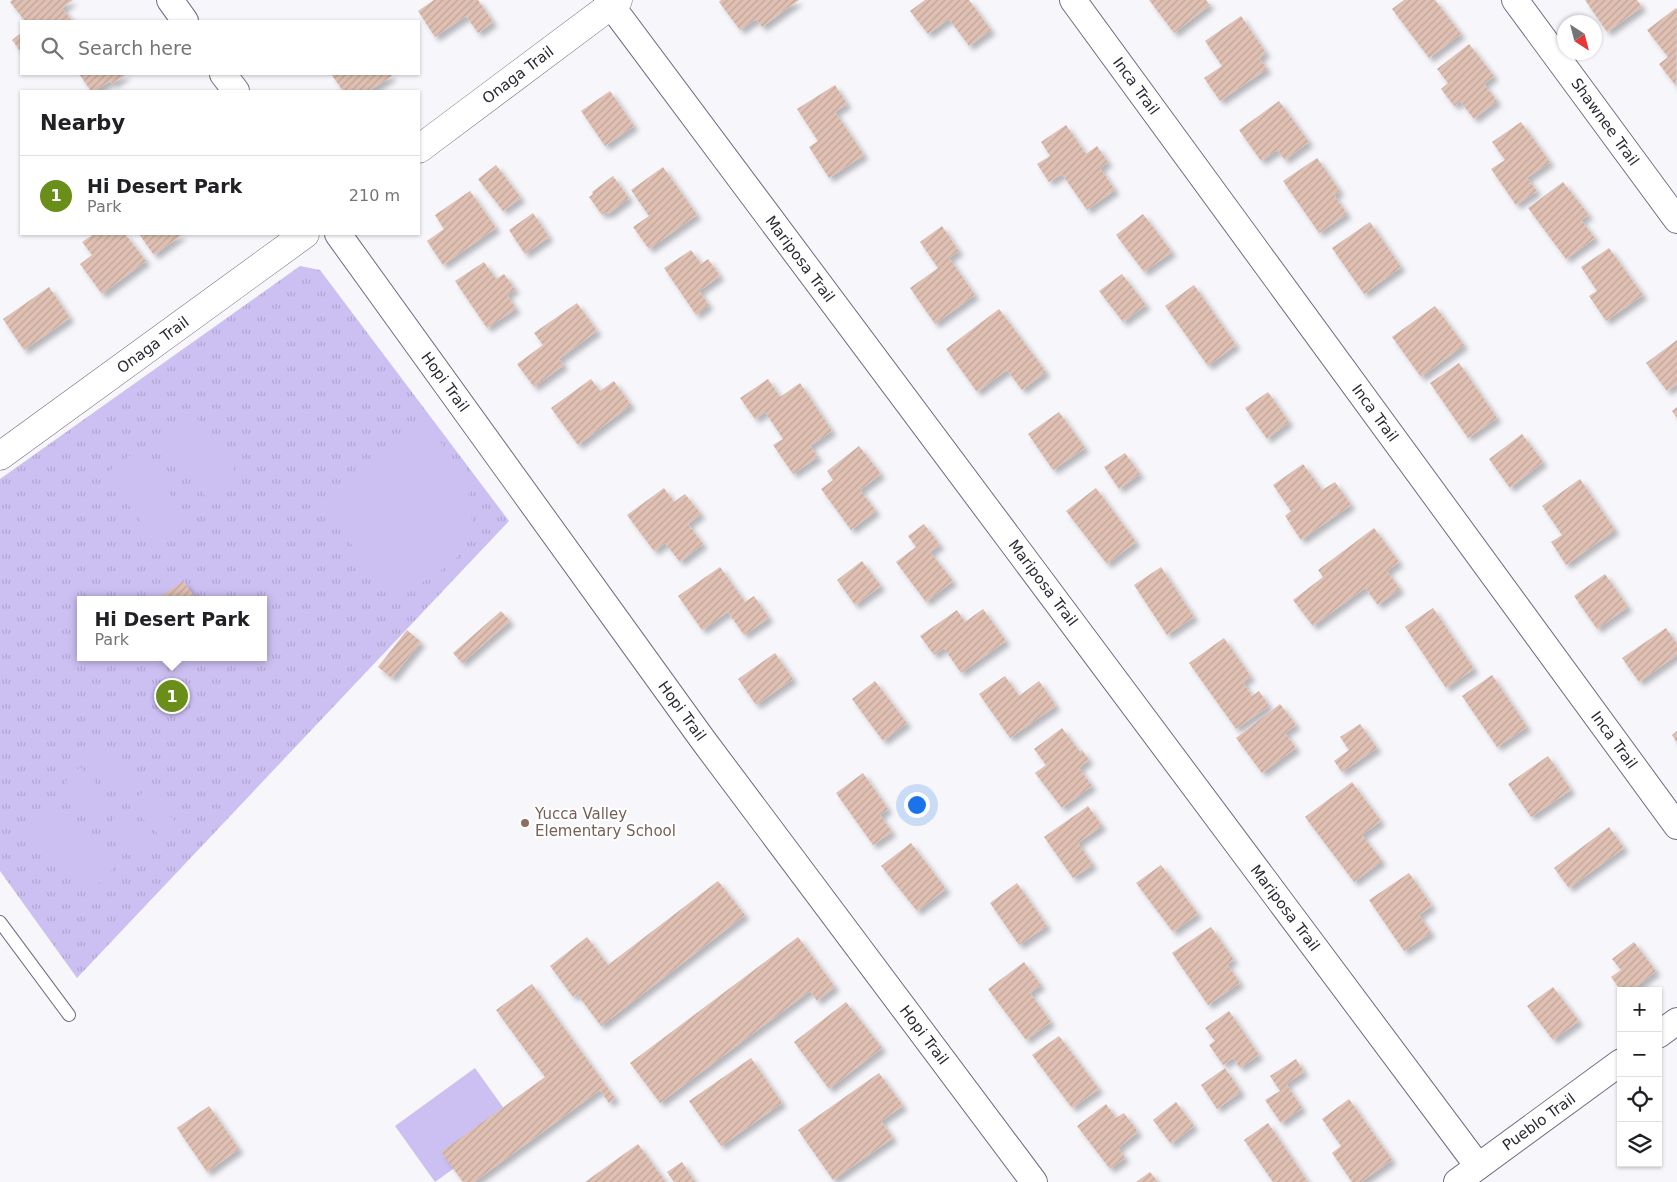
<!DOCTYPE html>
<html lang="en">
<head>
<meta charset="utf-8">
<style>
	body { margin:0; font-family:"DejaVu Sans",sans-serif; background:#f6f6f6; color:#202124 }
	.controls { position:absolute; right:15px; bottom:15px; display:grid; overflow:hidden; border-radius:0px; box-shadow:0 1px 4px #0004 }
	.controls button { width:45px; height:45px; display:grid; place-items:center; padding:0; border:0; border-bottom:1px solid #e0e0e0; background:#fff; color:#202124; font:25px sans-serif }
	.compass { position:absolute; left:1557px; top:15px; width:45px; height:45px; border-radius:50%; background:#fff; box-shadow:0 1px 4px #0004; rotate:144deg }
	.you { position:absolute; left:916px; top:804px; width:18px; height:18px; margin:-12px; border:4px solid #fff; border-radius:50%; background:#1a73e8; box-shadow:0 0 0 8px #1a73e833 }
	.badge { display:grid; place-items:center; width:32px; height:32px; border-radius:50%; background:#698e19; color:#fff; font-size:16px; font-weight:700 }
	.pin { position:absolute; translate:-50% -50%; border:2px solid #fff; box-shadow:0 1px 5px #0006 }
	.popup { position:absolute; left:77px; top:596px; width:190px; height:65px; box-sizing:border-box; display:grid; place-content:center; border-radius:0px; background:#fff; filter:drop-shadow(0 1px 4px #0005); font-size:16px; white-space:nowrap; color:#757577 }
	.popup b { font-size:19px; color:#202124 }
	.popup::after { content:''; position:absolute; left:50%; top:100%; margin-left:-10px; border:10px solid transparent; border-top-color:#fff }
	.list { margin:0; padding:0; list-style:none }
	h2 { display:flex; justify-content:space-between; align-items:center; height:65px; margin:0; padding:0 20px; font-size:21px }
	h2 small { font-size:16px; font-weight:400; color:#757577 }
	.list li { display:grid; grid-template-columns:32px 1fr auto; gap:15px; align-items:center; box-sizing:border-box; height:80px; padding:0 20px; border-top:1px solid #e0e0e0 }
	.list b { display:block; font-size:19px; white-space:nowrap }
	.list p { margin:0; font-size:16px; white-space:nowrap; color:#757577 }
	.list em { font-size:16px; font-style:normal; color:#757577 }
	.icon { flex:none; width:28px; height:28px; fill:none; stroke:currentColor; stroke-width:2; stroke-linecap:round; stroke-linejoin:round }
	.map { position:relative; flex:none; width:1677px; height:1182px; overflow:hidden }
	.search { position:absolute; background:#fff; box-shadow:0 1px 4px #0004; left:20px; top:20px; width:400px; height:55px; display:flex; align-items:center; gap:12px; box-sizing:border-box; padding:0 18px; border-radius:0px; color:#757577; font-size:19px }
	.panel { position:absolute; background:#fff; box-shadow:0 1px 4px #0004; left:20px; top:90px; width:400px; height:145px; border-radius:0px }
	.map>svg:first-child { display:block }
</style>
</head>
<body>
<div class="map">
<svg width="1677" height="1182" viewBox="0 0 1677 1182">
	<defs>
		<pattern id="grass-tufts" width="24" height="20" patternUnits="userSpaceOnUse" patternTransform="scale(1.25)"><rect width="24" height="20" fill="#ccc0f2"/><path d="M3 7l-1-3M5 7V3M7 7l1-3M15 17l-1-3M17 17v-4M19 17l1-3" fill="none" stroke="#afa5d0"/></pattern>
		<pattern id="building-hatch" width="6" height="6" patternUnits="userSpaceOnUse" patternTransform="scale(1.25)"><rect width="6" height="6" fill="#dfc0b2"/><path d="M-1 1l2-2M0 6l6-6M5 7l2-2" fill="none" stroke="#c0a59a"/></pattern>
		<filter id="shadow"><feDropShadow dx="4.5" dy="4.5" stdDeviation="2.5" flood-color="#0004"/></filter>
	</defs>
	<rect width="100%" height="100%" fill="#f7f6fb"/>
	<path fill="url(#grass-tufts)" fill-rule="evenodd" d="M 300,266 L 320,270 L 509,521 L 77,978 L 0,871 L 0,479 ZM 81,600 L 263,600 L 263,657 L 81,657 Z"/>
	<g fill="#ccc0f2">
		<path d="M 192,411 L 242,481 L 211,504 L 160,435 Z"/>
		<path d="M 429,424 L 467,483 L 472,520 L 455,561 L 402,596 L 360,561 L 345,532 L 328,514 L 324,497 L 351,476 Z"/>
		<path d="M 138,450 L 189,520 L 156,543 L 106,473 Z"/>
		<path d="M 101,746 L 134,780 L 119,795 L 85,761 Z"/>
		<path d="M 80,767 L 113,801 L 98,817 L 65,782 Z"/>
		<path d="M 145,790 L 178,824 L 163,839 L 129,805 Z"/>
		<path d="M 56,804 L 117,865 L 89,893 L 28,832 Z"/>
		<path d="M 123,810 L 157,845 L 141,859 L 108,825 Z"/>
		<path d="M 475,1068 L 515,1124 L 435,1182 L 395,1126 Z"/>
	</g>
	<g fill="url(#building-hatch)" filter="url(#shadow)">
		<path d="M 12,0 L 73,0 L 62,8 L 72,21 L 25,21 L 10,2 Z"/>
		<path d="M 434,0 L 478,0 L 493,22 L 478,33 L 466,16 L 435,37 L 418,11 Z"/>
		<path d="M 721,0 L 799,0 L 762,27 L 756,19 L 740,30 L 719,2 Z"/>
		<path d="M 925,0 L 969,0 L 991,30 L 969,46 L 949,19 L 928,34 L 910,11 Z"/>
		<path d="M 1149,0 L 1206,0 L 1210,5 L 1174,33 Z"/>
		<path d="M 1404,0 L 1435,0 L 1461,34 L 1429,58 L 1392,9 Z"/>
		<path d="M 1585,0 L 1637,0 L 1642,7 L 1607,32 Z"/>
		<path d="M 1676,8 L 1677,10 L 1676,86 L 1659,64 L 1668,57 L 1647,30 Z"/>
		<path d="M 1241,16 L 1266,53 L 1259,58 L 1267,69 L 1220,101 L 1204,78 L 1222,66 L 1205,41 Z"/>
		<path d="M 21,33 L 21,52 L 12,40 Z"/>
		<path d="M 1469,44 L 1494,76 L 1484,84 L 1497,101 L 1474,119 L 1460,101 L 1454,106 L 1441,89 L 1448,83 L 1437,69 Z"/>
		<path d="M 79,74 L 127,74 L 112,84 L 110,81 L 95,91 L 91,91 Z"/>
		<path d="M 331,74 L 391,74 L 392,76 L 369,91 L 343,91 Z"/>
		<path d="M 835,85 L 847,104 L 835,112 L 864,155 L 829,178 L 809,147 L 818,141 L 797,109 Z"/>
		<path d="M 610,91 L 634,126 L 605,146 L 581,111 Z"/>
		<path d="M 1279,101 L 1309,142 L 1285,160 L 1277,150 L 1261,161 L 1239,130 Z"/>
		<path d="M 1521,122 L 1550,162 L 1527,178 L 1537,191 L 1516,205 L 1491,169 L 1505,160 L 1492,142 Z"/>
		<path d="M 1066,125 L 1086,154 L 1097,146 L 1108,162 L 1100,168 L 1115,190 L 1087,210 L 1062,174 L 1049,182 L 1037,164 L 1050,156 L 1041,142 Z"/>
		<path d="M 1317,158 L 1340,191 L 1334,195 L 1347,214 L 1319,233 L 1283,181 Z"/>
		<path d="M 496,165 L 521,198 L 503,211 L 478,179 Z"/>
		<path d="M 663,167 L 697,215 L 649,249 L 633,227 L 649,216 L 631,190 Z"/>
		<path d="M 613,176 L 629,198 L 608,214 L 606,212 L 602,215 L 589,197 L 593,194 L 592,192 Z"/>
		<path d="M 1563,182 L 1589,215 L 1581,220 L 1595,238 L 1566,259 L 1528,208 Z"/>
		<path d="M 470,191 L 496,228 L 443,265 L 427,241 L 444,229 L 435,215 Z"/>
		<path d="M 533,213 L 549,237 L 525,254 L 509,230 Z"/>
		<path d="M 1143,214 L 1172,252 L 1144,272 L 1116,235 Z"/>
		<path d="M 1370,222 L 1401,267 L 1364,294 L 1332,248 Z"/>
		<path d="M 942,226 L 959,251 L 949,258 L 975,295 L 935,324 L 910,288 L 938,268 L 920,242 Z"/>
		<path d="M 94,234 L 125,234 L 146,261 L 102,294 L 80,264 L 92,255 L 82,242 Z"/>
		<path d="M 139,234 L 183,234 L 154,255 Z"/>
		<path d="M 1609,248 L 1643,295 L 1606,321 L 1589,296 L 1597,291 L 1581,267 Z"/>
		<path d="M 691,250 L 701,264 L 708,259 L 720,276 L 699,291 L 709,305 L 696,315 L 664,268 Z"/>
		<path d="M 484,262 L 496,279 L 504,274 L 515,289 L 507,295 L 516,309 L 487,328 L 455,281 Z"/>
		<path d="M 1122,274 L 1146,305 L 1123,322 L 1099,291 Z"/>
		<path d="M 1194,285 L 1236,345 L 1208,366 L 1165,306 Z"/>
		<path d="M 49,287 L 70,318 L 24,350 L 3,319 Z"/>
		<path d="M 577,303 L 597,331 L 559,359 L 564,365 L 534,387 L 517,364 L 543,345 L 534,333 Z"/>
		<path d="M 1435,306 L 1464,345 L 1421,377 L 1392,337 Z"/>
		<path d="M 999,309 L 1046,372 L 1022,390 L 1007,370 L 977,392 L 946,349 Z"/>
		<path d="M 1677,340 L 1677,384 L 1667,391 L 1646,363 Z"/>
		<path d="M 1459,363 L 1497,418 L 1468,438 L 1430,383 Z"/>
		<path d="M 591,379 L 600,391 L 614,381 L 631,405 L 578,445 L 551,408 Z"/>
		<path d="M 768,379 L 780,397 L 800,383 L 832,431 L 810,446 L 818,457 L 793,474 L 773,445 L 783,439 L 765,412 L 755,419 L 740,398 Z"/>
		<path d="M 1268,392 L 1289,422 L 1267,439 L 1245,408 Z"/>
		<path d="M 1677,407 L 1677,418 L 1672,411 Z"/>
		<path d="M 1059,412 L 1085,448 L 1053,470 L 1028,434 Z"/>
		<path d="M 1522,434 L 1543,462 L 1510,488 L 1489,459 Z"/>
		<path d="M 859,446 L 881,474 L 860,490 L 876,511 L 851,530 L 821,489 L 833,480 L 827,471 Z"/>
		<path d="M 1125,453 L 1140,474 L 1119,489 L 1104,467 Z"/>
		<path d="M 1303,464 L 1322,490 L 1335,482 L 1351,505 L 1301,540 L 1285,516 L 1291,511 L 1273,485 Z"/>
		<path d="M 1580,479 L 1615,530 L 1566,565 L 1551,542 L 1562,535 L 1542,506 Z"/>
		<path d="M 664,488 L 674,502 L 685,494 L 701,514 L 688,524 L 703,544 L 680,562 L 665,543 L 654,551 L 627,515 Z"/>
		<path d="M 1096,488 L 1136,542 L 1107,564 L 1066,511 Z"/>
		<path d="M 924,524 L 940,545 L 930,552 L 953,581 L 926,602 L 896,562 L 916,547 L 908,536 Z"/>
		<path d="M 1374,528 L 1399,562 L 1387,571 L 1400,589 L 1378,605 L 1365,588 L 1313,626 L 1293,600 L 1323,577 L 1318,570 Z"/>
		<path d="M 862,561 L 881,586 L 855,605 L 837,580 Z"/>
		<path d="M 720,567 L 745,602 L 754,596 L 769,618 L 744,635 L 728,612 L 702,630 L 678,596 Z"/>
		<path d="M 1161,567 L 1194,617 L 1167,635 L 1134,585 Z"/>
		<path d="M 1605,574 L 1628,607 L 1597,629 L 1574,596 Z"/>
		<path d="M 183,581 L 197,600 L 156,600 Z"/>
		<path d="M 1433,608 L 1474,669 L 1446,688 L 1405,627 Z"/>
		<path d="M 983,609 L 1006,641 L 961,673 L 944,648 L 934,655 L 920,636 L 957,610 L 965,622 Z"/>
		<path d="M 501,611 L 510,621 L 462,663 L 453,653 Z"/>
		<path d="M 1666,628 L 1677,644 L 1677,655 L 1639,682 L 1622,658 Z"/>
		<path d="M 407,630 L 421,642 L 392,678 L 378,667 Z"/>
		<path d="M 1224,638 L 1251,677 L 1243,682 L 1252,696 L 1259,691 L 1269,706 L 1236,729 L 1189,663 Z"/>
		<path d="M 775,653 L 793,679 L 756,705 L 738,679 Z"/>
		<path d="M 1492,675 L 1527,727 L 1497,747 L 1462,696 Z"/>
		<path d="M 1005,676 L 1019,696 L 1039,681 L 1056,706 L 1010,738 L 979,694 Z"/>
		<path d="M 875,681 L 907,723 L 883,741 L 852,699 Z"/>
		<path d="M 1280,704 L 1296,725 L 1285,733 L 1296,748 L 1262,773 L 1236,738 Z"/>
		<path d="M 1360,724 L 1377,748 L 1342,772 L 1334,761 L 1349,750 L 1340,737 Z"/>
		<path d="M 1062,728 L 1080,752 L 1082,750 L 1089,760 L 1079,768 L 1092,786 L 1062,808 L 1035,773 L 1046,765 L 1034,749 Z"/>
		<path d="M 1677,731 L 1677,743 L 1672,735 Z"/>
		<path d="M 1548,756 L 1571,790 L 1531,817 L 1508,784 Z"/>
		<path d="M 863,773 L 888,809 L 880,815 L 892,832 L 873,845 L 836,793 Z"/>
		<path d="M 1352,782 L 1381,821 L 1362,835 L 1382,861 L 1354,882 L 1305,817 Z"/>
		<path d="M 1088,806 L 1102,826 L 1078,843 L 1093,865 L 1073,878 L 1044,837 Z"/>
		<path d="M 1609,827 L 1624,848 L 1569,888 L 1554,868 Z"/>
		<path d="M 911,843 L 946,889 L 917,911 L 881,866 Z"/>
		<path d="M 1161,865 L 1198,914 L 1173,932 L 1136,883 Z"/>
		<path d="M 1409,873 L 1432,906 L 1419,915 L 1431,933 L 1404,951 L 1369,900 Z"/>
		<path d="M 718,881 L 745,915 L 601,1026 L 577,994 L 573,997 L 550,966 L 587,937 L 608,965 Z"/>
		<path d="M 1017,883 L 1047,926 L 1019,945 L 990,903 Z"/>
		<path d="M 1211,927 L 1234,960 L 1227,964 L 1240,983 L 1208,1005 L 1172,953 Z"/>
		<path d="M 798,937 L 835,987 L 817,1001 L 810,991 L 660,1103 L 630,1063 Z"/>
		<path d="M 1634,942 L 1656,971 L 1631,991 L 1621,991 L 1611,977 L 1621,970 L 1612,959 Z"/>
		<path d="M 1024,962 L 1041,985 L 1030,993 L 1051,1022 L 1026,1040 L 988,989 Z"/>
		<path d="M 532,984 L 615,1098 L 609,1103 L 600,1090 L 474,1182 L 463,1182 L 441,1152 L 545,1077 L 496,1010 Z"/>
		<path d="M 1553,987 L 1579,1021 L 1553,1040 L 1527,1006 Z"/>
		<path d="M 846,1002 L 882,1048 L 829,1089 L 794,1042 Z"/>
		<path d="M 1229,1011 L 1259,1055 L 1240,1068 L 1233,1058 L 1223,1065 L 1209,1045 L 1215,1041 L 1205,1028 Z"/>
		<path d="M 1059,1036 L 1099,1089 L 1072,1108 L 1032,1055 Z"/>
		<path d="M 751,1058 L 782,1103 L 721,1146 L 689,1101 Z"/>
		<path d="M 1296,1059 L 1304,1072 L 1286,1084 L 1302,1108 L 1281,1123 L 1265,1100 L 1280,1091 L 1270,1076 Z"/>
		<path d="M 1225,1068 L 1241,1092 L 1217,1109 L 1201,1085 Z"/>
		<path d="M 879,1073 L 903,1106 L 881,1121 L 893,1138 L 833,1180 L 798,1130 Z"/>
		<path d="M 1349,1099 L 1392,1160 L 1361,1182 L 1352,1182 L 1332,1153 L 1341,1146 L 1322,1119 Z"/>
		<path d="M 1176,1102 L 1194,1126 L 1171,1144 L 1153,1120 Z"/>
		<path d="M 1106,1104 L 1116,1118 L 1124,1113 L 1138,1132 L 1118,1148 L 1125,1158 L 1110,1169 L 1077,1126 Z"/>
		<path d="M 209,1106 L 239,1149 L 207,1172 L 177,1128 Z"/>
		<path d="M 1268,1123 L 1308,1182 L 1273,1182 L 1244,1140 Z"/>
		<path d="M 638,1144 L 665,1181 L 664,1182 L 585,1182 Z"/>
		<path d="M 682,1162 L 695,1182 L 674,1182 L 667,1172 Z"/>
		<path d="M 1150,1172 L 1158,1182 L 1136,1182 Z"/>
	</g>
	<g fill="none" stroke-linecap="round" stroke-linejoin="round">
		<g stroke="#716b84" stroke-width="14">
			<path id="lane" d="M 0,922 L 69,1015"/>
		</g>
		<g stroke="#716b84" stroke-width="28">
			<g id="street">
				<path d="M 170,0 L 185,21"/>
				<path d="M 607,0 L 1478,1166"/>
				<path d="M 1073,0 L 1677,826"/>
				<path d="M 1515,0 L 1677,220"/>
				<path d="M 223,74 L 236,91"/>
				<path d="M 338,234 L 703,740 L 1034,1182"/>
				<path d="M 1658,1035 L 1677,1021"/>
				<path d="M 1457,1182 L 1621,1062"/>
			</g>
		</g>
		<g stroke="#716b84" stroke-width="29">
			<g id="secondary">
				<path d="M 419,149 L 618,0"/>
				<path d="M 0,456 L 305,234"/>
			</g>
		</g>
		<use href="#lane" stroke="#fff" stroke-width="12"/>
		<use href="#street" stroke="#fff" stroke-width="26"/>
		<use href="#secondary" stroke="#fff" stroke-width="28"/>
	</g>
	<circle fill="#8d6e63" stroke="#fff" stroke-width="2" cx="525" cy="823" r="5"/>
	<g text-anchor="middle" stroke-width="4.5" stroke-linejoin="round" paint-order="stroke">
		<g font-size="15" fill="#2c2934" stroke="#fff">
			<text transform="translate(518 75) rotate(-37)" y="5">Onaga Trail</text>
			<text transform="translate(1136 86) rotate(54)" y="5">Inca Trail</text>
			<text transform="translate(1605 122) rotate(54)" y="5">Shawnee Trail</text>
			<text transform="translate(800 259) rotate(53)" y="5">Mariposa Trail</text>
			<text transform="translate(153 345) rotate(-36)" y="5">Onaga Trail</text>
			<text transform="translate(445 382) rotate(54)" y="5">Hopi Trail</text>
			<text transform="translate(1375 413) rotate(54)" y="5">Inca Trail</text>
			<text transform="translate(1043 583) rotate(53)" y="5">Mariposa Trail</text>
			<text transform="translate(682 711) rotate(54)" y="5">Hopi Trail</text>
			<text transform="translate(1614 740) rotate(54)" y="5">Inca Trail</text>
			<text transform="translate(1285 908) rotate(53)" y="5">Mariposa Trail</text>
			<text transform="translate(924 1035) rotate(53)" y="5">Hopi Trail</text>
			<text transform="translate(1539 1122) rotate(-36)" y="5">Pueblo Trail</text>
		</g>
		<g font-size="15" fill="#785e54" stroke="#fff" text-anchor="start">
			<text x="535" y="819">Yucca Valley<tspan x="535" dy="17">Elementary School</tspan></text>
		</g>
	</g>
</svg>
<div class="controls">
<button>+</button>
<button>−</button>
<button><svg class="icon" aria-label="locate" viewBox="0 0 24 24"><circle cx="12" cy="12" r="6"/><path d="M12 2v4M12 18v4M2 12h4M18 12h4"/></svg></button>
<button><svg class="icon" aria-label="layers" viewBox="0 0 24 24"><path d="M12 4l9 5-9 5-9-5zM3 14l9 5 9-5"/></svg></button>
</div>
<svg class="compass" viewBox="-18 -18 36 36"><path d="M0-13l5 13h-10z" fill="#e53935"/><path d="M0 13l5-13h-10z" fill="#757577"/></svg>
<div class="you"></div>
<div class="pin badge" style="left:172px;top:696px">1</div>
<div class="popup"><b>Hi Desert Park</b>Park</div>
<div class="search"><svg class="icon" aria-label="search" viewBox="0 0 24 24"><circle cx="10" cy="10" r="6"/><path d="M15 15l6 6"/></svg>Search here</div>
<section class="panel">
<h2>Nearby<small></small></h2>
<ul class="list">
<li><span class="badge">1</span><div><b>Hi Desert Park</b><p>Park</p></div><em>210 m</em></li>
</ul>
</section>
</div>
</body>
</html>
